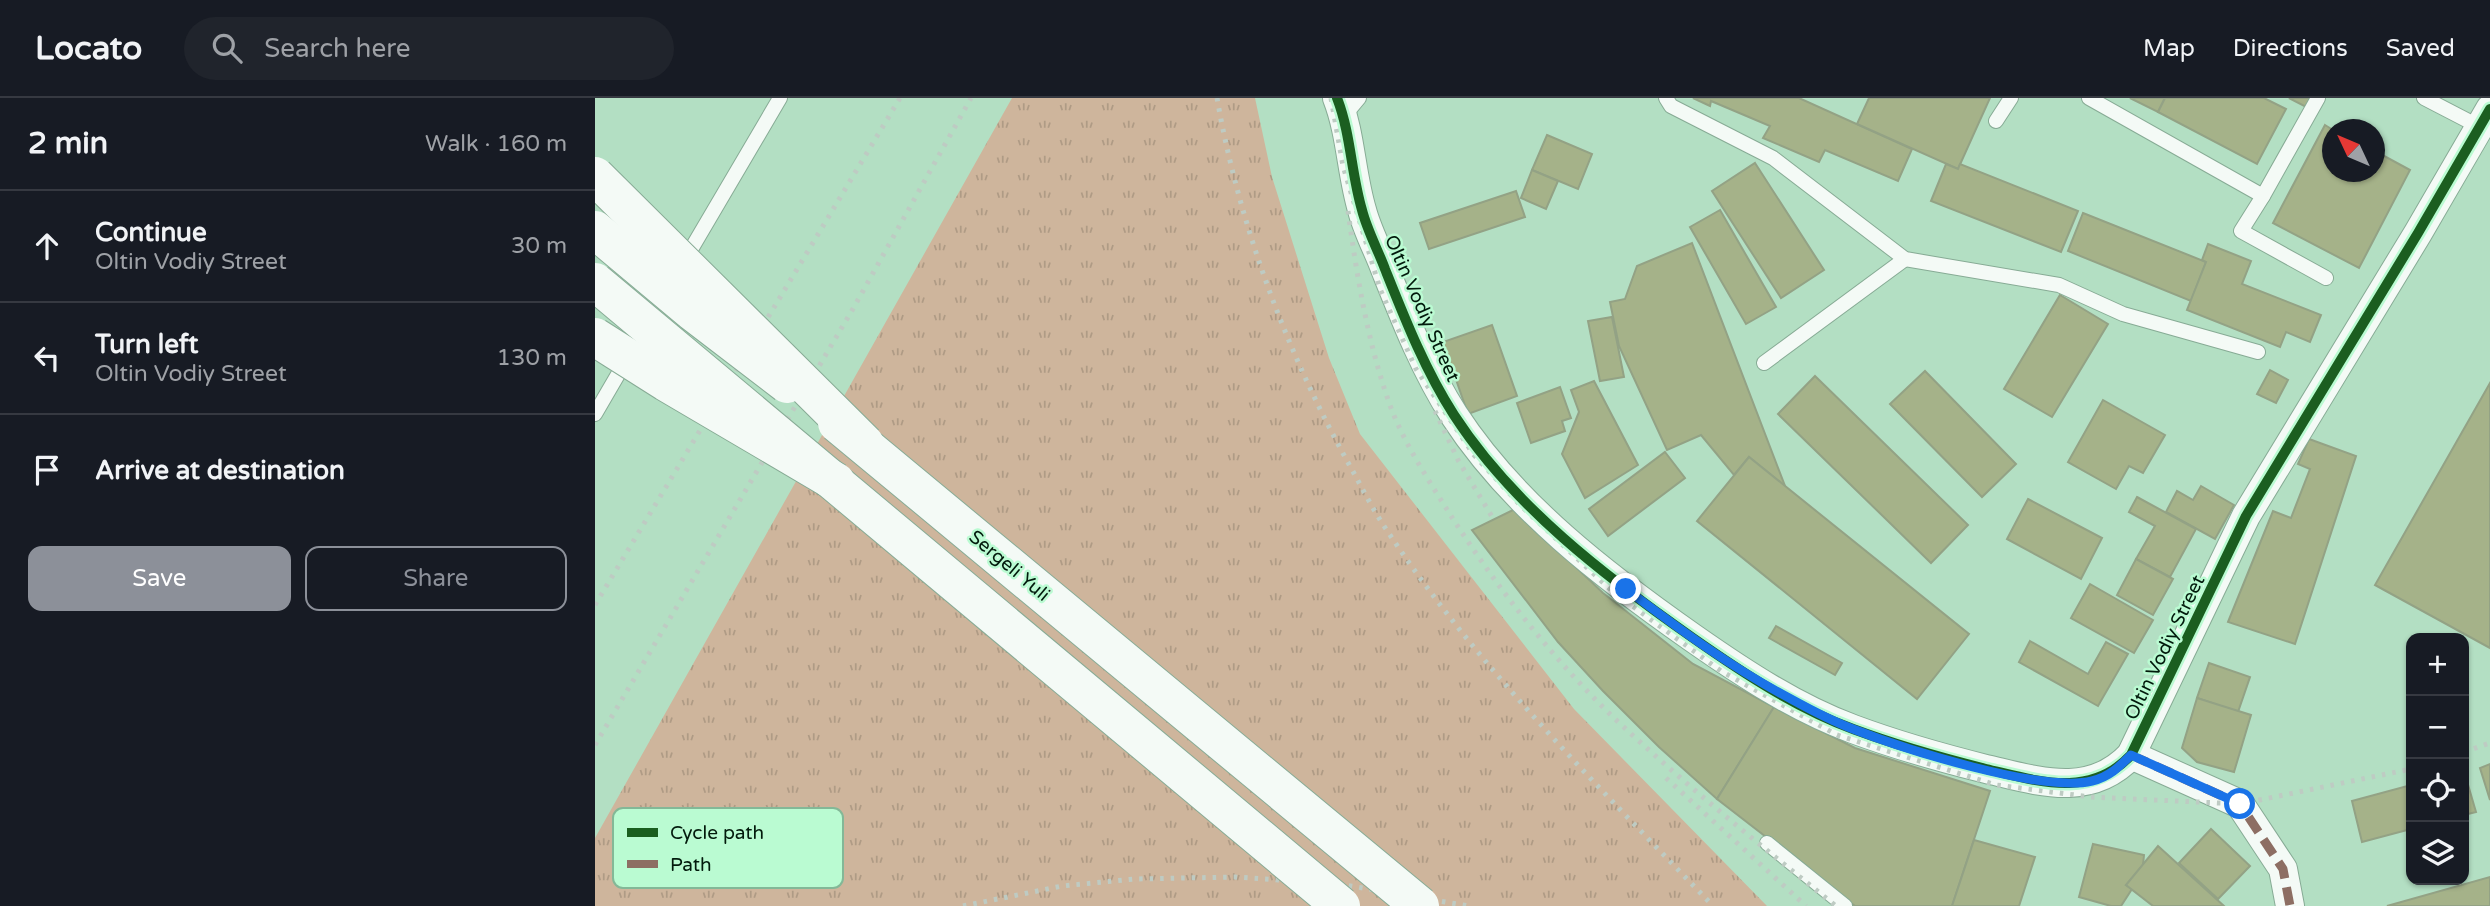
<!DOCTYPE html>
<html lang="en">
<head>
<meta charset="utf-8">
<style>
	body { margin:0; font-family:"Varela Round",sans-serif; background:#20242c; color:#f1f3f6 }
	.controls { position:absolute; right:21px; bottom:21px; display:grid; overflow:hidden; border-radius:14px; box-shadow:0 2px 5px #0004 }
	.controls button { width:63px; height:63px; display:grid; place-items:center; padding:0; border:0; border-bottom:2px solid #363941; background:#171b24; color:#f1f3f6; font:35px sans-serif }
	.compass { position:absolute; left:1727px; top:21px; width:63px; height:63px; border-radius:50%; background:#171b24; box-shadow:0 2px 5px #0004; rotate:314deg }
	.stop { position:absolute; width:21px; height:21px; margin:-16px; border:5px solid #1a73e8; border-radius:50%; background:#fff }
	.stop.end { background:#1a73e8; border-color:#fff; box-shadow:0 2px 7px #0008 }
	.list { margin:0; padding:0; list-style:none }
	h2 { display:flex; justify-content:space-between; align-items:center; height:91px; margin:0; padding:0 28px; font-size:30px }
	h2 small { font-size:23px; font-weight:400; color:#9ea1a6 }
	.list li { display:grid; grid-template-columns:46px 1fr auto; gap:21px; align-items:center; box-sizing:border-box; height:112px; padding:0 28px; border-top:2px solid #363941 }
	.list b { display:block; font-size:26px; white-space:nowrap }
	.list p { margin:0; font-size:23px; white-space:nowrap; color:#9ea1a6 }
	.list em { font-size:23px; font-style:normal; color:#9ea1a6 }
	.actions { display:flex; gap:14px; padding:21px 28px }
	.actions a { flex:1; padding:16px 0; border:2px solid #8c9099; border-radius:14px; text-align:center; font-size:24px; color:#8c9099 }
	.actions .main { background:#8c9099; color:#fff }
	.icon { flex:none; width:38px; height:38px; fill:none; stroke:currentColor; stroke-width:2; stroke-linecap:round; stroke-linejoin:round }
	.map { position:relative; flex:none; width:1895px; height:808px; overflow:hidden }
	header { display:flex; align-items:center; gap:42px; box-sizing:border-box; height:98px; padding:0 35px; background:#171b24; border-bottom:2px solid #363941 }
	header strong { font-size:33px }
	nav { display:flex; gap:38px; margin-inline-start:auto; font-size:24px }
	.search { width:490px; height:63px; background:#20242c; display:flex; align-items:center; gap:18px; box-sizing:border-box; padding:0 24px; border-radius:38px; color:#9ea1a6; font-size:26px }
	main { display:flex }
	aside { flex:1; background:#171b24 }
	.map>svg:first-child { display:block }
</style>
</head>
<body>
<header>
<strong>Locato</strong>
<div class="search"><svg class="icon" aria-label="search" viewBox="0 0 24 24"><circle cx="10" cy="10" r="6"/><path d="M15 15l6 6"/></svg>Search here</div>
<nav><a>Map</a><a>Directions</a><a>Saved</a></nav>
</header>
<main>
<aside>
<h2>2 min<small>Walk · 160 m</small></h2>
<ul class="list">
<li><svg class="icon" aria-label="ahead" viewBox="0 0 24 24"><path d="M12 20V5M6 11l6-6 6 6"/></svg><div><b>Continue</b><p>Oltin Vodiy Street</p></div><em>30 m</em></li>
<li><svg class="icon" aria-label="left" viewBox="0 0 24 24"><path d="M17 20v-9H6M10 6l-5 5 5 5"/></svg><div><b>Turn left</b><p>Oltin Vodiy Street</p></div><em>130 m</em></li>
<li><svg class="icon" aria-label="arrive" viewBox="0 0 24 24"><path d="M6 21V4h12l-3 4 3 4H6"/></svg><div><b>Arrive at destination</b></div></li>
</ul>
<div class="actions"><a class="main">Save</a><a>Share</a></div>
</aside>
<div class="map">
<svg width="1895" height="808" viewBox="0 0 1895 808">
	<defs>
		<pattern id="grass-tufts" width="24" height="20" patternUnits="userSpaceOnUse" patternTransform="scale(1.75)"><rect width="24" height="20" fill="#ceb59c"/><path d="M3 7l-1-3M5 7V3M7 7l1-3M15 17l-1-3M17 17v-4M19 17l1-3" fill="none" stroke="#af9b85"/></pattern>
	</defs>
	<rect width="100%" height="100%" fill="#b3dfc3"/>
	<path fill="url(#grass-tufts)" d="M 417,0 L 660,0 L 677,79 L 734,260 L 765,336 L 979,611 L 1172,808 L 0,808 L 0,740 Z"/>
	<g fill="#a5b289" stroke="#93a285" stroke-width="2">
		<path d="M 1098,0 L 1204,0 L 1317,51 L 1303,83 L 1230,52 L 1224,64 L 1168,40 L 1175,28 L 1116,3 L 1115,8 Z"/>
		<path d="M 1274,0 L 1395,0 L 1363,71 L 1262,26 Z"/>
		<path d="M 1535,0 L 1570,0 L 1563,14 Z"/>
		<path d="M 1570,0 L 1669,0 L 1691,11 L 1662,66 L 1563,14 Z"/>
		<path d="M 1694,0 L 1721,0 L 1715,11 Z"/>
		<path d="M 1730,27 L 1738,32 L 1738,74 L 1780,74 L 1780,53 L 1815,72 L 1764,170 L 1678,125 Z"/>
		<path d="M 952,37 L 997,56 L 983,91 L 937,72 Z"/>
		<path d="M 1160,65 L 1229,172 L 1186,200 L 1117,93 Z"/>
		<path d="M 1351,66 L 1363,71 L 1365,66 L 1483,113 L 1466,154 L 1336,103 Z"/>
		<path d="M 937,72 L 963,83 L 951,111 L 926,100 Z"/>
		<path d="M 921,93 L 930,119 L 834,151 L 825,125 Z"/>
		<path d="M 1125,112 L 1181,209 L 1151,226 L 1095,129 Z"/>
		<path d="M 1488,115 L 1611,164 L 1596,203 L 1473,153 Z"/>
		<path d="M 1097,145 L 1190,388 L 1154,359 L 1139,377 L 1106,337 L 1072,352 L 1024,248 L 1015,204 L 1030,201 L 1042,168 Z"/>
		<path d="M 1613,146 L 1656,163 L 1647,186 L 1726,217 L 1715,244 L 1691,234 L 1685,249 L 1592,212 L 1611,164 L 1607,162 Z"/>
		<path d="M 1465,197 L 1513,226 L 1457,319 L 1409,291 Z"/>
		<path d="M 1017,219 L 1029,279 L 1005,283 L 993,223 Z"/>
		<path d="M 897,227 L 922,298 L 873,316 L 848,244 Z"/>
		<path d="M 1675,272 L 1693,282 L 1681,305 L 1662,296 Z"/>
		<path d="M 1330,273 L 1421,366 L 1387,399 L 1295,306 Z"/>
		<path d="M 1220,278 L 1373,427 L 1336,465 L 1183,316 Z"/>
		<path d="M 999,283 L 1043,367 L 990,400 L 967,356 L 984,314 L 976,292 Z"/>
		<path d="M 1895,285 L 1895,550 L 1780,487 Z"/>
		<path d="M 965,289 L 976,320 L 967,323 L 970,333 L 936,345 L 922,305 Z"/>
		<path d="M 1508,302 L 1570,337 L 1548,375 L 1534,368 L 1521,391 L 1473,364 Z"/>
		<path d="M 1714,341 L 1761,358 L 1700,546 L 1633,524 L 1678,413 L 1696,420 L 1715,371 L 1703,366 Z"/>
		<path d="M 1070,354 L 1090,380 L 1013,438 L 994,411 Z"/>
		<path d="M 1154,359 L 1374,536 L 1322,601 L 1102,423 Z"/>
		<path d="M 1606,388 L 1639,407 L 1620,441 L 1571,414 L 1582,393 L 1598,402 Z"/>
		<path d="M 1542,399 L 1601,431 L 1575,479 L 1541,461 L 1560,428 L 1534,414 Z"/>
		<path d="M 1433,401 L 1507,440 L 1486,481 L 1412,441 Z"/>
		<path d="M 920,411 L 1008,495 L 1098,566 L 1179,609 L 1122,701 L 1064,649 L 1008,593 L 963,544 L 877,432 Z"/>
		<path d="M 1541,461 L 1578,481 L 1558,517 L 1522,497 Z"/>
		<path d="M 1495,486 L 1558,522 L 1539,555 L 1476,520 Z"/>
		<path d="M 1181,528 L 1247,565 L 1240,577 L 1174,540 Z"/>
		<path d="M 1435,543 L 1493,576 L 1511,544 L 1533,556 L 1503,608 L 1424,564 Z"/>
		<path d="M 1614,565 L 1655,579 L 1643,614 L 1602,600 Z"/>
		<path d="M 1602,600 L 1656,617 L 1639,674 L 1602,664 L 1587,650 Z"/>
		<path d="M 1179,609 L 1260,650 L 1395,693 L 1357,808 L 1260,808 L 1122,701 Z"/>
		<path d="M 1895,666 L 1895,702 L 1885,670 Z"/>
		<path d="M 1869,673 L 1881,714 L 1869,717 Z"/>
		<path d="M 1816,687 L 1816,731 L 1767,744 L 1757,703 Z"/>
		<path d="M 1616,731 L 1655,768 L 1623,801 L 1584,765 Z"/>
		<path d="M 1379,742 L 1440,759 L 1424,808 L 1357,808 Z"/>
		<path d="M 1498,746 L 1549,757 L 1548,767 L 1531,787 L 1537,791 L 1526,808 L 1516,808 L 1484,799 Z"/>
		<path d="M 1563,748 L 1629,808 L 1558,808 L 1531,787 Z"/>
		<path d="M 1895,779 L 1895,808 L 1792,808 Z"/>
	</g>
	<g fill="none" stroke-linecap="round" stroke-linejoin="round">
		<g stroke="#87ab95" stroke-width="16">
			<g id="service">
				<path d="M 1071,0 L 1076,8 L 1178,60 L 1310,161 L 1464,187 L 1528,216 L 1663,254"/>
				<path d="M 1494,0 L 1668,98 L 1723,0"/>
				<path d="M 1829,0 L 1885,29"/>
				<path d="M 749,18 L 764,0"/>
				<path d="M 1401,23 L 1416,0"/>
				<path d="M 1668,98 L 1646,133 L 1731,180"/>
				<path d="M 88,165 L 185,0"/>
				<path d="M 1169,265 L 1310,161"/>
				<path d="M 0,316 L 32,261"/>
				<path d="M 1172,745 L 1250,808"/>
			</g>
		</g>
		<g stroke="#87ab95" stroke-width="30">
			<g id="minor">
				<path d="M 742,0 C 756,36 756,75 767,112 C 772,132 783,152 790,171 C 810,221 830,272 859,317 C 918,408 1011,479 1098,540 C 1148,575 1201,610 1258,631 C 1301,647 1347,660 1391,671 C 1443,683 1495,701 1536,657 L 1651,418 L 1823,135 L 1895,11"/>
				<path d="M 1536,657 L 1645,706 L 1688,771 L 1695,808"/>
			</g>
		</g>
		<use href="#service" stroke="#f4faf6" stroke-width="14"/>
		<use href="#minor" stroke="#f4faf6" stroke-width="28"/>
		<g stroke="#becbc3" stroke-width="5" stroke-dasharray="3.5 7" stroke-linecap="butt">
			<path d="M 622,0 C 645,131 694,261 760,377 C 769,394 778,411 789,428 C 881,568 1002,687 1118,808"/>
			<path d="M 736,0 L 748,68 L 785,191 L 821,271 L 879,357 L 926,408 L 1017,493 L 1126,573 L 1242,637 L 1401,687 L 1496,699 L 1645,706 L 1816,671"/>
			<path d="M 753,113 C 762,179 773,247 796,310 C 811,349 836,386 858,421 C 904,492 958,561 1018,619 C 1089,686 1165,747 1241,808"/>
			<path d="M 840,313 L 863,362 L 899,422"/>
			<path d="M 0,507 L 305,0"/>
			<path d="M 0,647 L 259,209 L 376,0"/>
			<path d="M 1869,654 L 1895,645"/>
			<path d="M 1071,680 L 1211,808"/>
			<path d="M 368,808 L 467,788 L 540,781 L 640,779 L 744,786 L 874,808"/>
		</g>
		<g stroke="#87ab95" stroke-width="40" stroke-linecap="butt">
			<g id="primary-bridge">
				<path d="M 0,132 L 98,214 L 192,286"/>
				<path d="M 0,184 L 746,808"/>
				<path d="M 242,325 L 825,808"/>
			</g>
		</g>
		<g stroke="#87ab95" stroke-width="40" stroke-linecap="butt">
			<g id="trunk-bridge">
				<path d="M 0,78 L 270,346"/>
				<path d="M 0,239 L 71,284 L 241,384"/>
			</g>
		</g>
		<use href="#primary-bridge" stroke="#f4faf6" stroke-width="38"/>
		<use href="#trunk-bridge" stroke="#f4faf6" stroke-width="38"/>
		<path stroke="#8d6e63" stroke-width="9" stroke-dasharray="18 9" stroke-linecap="butt" d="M 1536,657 L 1645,706 L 1688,771 L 1695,808"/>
		<g stroke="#bafbd2" stroke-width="15">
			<path id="cycleway" d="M 742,0 C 756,36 756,75 767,112 C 772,132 783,152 790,171 C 810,221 830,272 859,317 C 918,408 1011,479 1098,540 C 1148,575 1201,610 1258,631 C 1301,647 1347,660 1391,671 C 1443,683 1495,701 1536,657 L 1651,418 L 1823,135 L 1895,11"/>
		</g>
		<use href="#cycleway" stroke="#1b5e20" stroke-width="10"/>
	</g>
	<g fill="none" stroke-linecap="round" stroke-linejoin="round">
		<path stroke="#1a73e8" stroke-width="9" d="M 1031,491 C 1084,531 1137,570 1196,601 C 1216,612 1237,623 1258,631 C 1309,651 1447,695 1497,683 C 1514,679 1524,669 1536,657 L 1645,706"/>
	</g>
	<g text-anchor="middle" stroke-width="5" stroke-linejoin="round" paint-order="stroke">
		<g font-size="19" fill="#021a0c" stroke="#bafbd2">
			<text transform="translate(828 210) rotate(66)" y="7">Oltin Vodiy Street</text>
			<text transform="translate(415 467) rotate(40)" y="7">Sergeli Yuli</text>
			<text transform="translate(1569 549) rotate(-64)" y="7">Oltin Vodiy Street</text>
		</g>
	</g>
	<rect x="18" y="710" width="230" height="80" rx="10" fill="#bafbd2" stroke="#83b897" stroke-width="2"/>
	<rect x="32" y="730" width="31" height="9" fill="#1b5e20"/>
	<rect x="32" y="762" width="31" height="8" fill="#8d6e63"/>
	<g font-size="19" fill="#021a0c">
		<text x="75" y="741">Cycle path</text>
		<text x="75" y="773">Path</text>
	</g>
</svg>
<div class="controls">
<button>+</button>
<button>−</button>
<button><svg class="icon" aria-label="locate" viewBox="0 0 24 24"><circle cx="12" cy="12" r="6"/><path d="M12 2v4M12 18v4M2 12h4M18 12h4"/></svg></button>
<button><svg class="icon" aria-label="layers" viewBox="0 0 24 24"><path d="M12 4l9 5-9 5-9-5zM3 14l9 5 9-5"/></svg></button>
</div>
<svg class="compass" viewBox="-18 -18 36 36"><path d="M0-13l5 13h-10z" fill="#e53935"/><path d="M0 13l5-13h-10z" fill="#9ea1a6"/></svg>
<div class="stop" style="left:1645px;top:706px"></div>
<div class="stop end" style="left:1031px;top:491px"></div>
</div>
</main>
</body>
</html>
